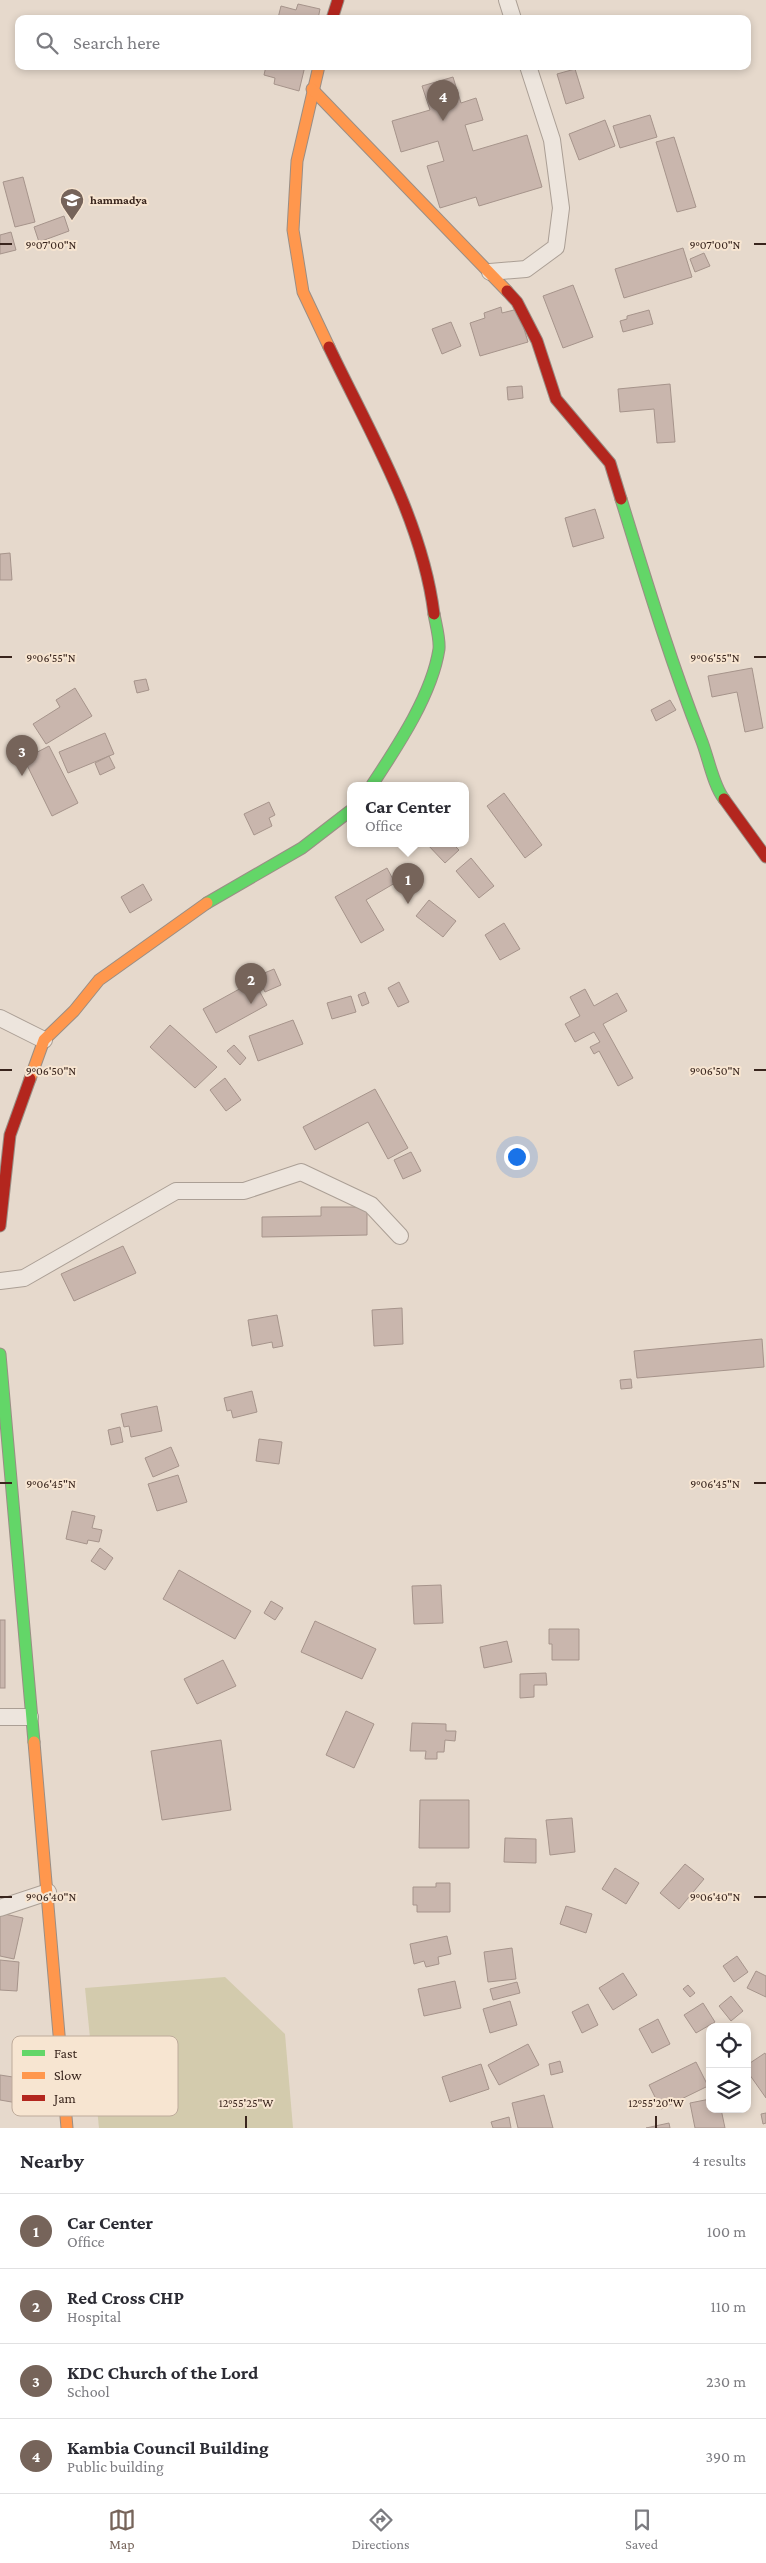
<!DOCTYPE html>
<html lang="en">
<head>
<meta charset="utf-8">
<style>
	body { margin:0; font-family:"Crimson Pro",serif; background:#f2f2f3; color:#2b2b33 }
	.controls { position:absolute; right:15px; bottom:15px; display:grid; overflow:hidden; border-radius:10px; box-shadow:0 2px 8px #0003 }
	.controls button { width:45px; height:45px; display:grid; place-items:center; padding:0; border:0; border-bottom:1px solid #e1e1e2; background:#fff; color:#2b2b33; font:25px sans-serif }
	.you { position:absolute; left:516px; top:1156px; width:18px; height:18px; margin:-12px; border:4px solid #fff; border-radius:50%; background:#1a73e8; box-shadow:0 0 0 8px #1a73e833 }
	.badge { display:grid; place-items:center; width:32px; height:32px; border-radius:50%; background:#76645a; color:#fff; font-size:16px; font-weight:700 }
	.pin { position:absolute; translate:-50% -41px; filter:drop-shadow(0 1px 2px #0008) }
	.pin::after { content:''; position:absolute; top:26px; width:18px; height:15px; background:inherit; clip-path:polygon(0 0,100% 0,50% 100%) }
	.popup { position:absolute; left:347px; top:782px; width:122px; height:65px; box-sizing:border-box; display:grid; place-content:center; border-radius:10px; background:#fff; filter:drop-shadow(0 1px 4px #0005); font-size:16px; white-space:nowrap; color:#7c7c81 }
	.popup b { font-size:19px; color:#2b2b33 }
	.popup::after { content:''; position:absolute; left:50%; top:100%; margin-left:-10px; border:10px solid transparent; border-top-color:#fff }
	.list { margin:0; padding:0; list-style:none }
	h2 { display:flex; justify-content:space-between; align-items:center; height:65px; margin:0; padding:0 20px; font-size:21px }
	h2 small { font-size:16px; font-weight:400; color:#7c7c81 }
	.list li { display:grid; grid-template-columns:32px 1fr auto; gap:15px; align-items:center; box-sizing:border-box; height:75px; padding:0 20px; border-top:1px solid #e1e1e2 }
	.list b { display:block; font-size:19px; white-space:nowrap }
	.list p { margin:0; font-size:16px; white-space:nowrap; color:#7c7c81 }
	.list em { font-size:16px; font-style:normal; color:#7c7c81 }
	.icon { flex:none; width:28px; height:28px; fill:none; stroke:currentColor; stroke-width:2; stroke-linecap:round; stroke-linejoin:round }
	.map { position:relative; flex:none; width:766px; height:2128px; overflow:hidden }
	.search { position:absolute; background:#fff; box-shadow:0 2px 8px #0003; left:15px; right:15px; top:15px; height:55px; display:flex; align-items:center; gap:12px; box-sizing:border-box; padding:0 18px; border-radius:10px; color:#7c7c81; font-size:19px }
	.sheet { height:365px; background:#fff }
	nav { display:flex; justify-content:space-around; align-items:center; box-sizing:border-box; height:70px; border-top:1px solid #e1e1e2; background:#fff; font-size:14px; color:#7c7c81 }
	nav a { display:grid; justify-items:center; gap:2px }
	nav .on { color:#76645a }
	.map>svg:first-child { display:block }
</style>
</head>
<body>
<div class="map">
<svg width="766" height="2128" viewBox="0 0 766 2128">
	<rect width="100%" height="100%" fill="#e6d9cc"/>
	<path fill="#d3cbad" d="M 225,1977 L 285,2034 L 293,2128 L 99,2128 L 85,1988 Z"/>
	<g fill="#c9b6ad" stroke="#a6948b">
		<path d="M 298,4 L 320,9 L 318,19 L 278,18 L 281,6 L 296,10 Z"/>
		<path d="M 266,66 L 305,66 L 299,91 L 274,84 L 275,78 L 264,75 Z"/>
		<path d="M 575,69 L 584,98 L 566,104 L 557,74 Z"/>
		<path d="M 453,77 L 461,103 L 476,98 L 483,120 L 465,125 L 473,151 L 527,135 L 542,187 L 479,206 L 476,197 L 440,208 L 427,166 L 444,161 L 438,141 L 401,152 L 392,121 L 430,110 L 422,86 Z"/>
		<path d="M 650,115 L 657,137 L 620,148 L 613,126 Z"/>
		<path d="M 605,120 L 615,146 L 579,160 L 569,134 Z"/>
		<path d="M 674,137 L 696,207 L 677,212 L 656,142 Z"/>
		<path d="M 23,177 L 35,222 L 15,227 L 3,182 Z"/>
		<path d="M 64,216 L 69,231 L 39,242 L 34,227 Z"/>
		<path d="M 11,232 L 16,250 L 0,254 L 0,235 Z"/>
		<path d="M 683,248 L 692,277 L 624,298 L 615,269 Z"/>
		<path d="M 704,253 L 710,266 L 695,272 L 690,259 Z"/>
		<path d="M 573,285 L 593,337 L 563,348 L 543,296 Z"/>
		<path d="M 501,307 L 502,313 L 518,309 L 528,342 L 480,356 L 470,323 L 485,318 L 484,313 Z"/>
		<path d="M 649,310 L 653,324 L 623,332 L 620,321 L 627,319 L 627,316 Z"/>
		<path d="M 451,322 L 461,346 L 442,354 L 432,329 Z"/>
		<path d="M 670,384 L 675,442 L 657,443 L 654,409 L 620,412 L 618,389 Z"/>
		<path d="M 522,386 L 523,398 L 508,400 L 507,387 Z"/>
		<path d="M 595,509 L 604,538 L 573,547 L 565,518 Z"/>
		<path d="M 10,553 L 12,580 L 0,580 L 0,554 Z"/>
		<path d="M 752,668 L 763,728 L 745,732 L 737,692 L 712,697 L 708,676 Z"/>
		<path d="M 146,679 L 149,690 L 137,693 L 134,681 Z"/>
		<path d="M 75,688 L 92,716 L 46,744 L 33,724 L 60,707 L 56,700 Z"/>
		<path d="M 670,700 L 676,710 L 656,721 L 651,710 Z"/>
		<path d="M 105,733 L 114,754 L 68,773 L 59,752 Z"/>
		<path d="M 49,746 L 78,803 L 52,816 L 24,759 Z"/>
		<path d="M 109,756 L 115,768 L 100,775 L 95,763 Z"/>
		<path d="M 504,793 L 542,845 L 525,858 L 487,806 Z"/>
		<path d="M 269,802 L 275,815 L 269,818 L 272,826 L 254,835 L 244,814 Z"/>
		<path d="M 426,843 L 452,843 L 459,850 L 445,863 Z"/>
		<path d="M 471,858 L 494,886 L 479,898 L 456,871 Z"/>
		<path d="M 387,868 L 395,883 L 366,900 L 384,930 L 361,943 L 335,897 Z"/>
		<path d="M 143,884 L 152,900 L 130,913 L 121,897 Z"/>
		<path d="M 429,900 L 456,921 L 443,937 L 416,916 Z"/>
		<path d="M 504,923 L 520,949 L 500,960 L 485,935 Z"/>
		<path d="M 274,969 L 281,985 L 265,992 L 257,976 Z"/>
		<path d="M 254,981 L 267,1005 L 216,1033 L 203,1009 Z"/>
		<path d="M 399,982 L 409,1002 L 398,1007 L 388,988 Z"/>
		<path d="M 585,989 L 594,1006 L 617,993 L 627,1011 L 603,1024 L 633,1078 L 618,1086 L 599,1051 L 594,1054 L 590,1047 L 600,1042 L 594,1032 L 575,1042 L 565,1024 L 580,1016 L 570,997 Z"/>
		<path d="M 365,992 L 369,1003 L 362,1006 L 358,995 Z"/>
		<path d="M 351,996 L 356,1012 L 332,1019 L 327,1003 Z"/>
		<path d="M 293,1020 L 303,1044 L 258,1061 L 249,1036 Z"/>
		<path d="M 170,1025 L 217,1067 L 195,1088 L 150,1047 Z"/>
		<path d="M 234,1045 L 246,1058 L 240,1065 L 227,1051 Z"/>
		<path d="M 225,1078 L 241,1100 L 226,1111 L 210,1090 Z"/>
		<path d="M 375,1089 L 408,1148 L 388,1159 L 368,1122 L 315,1150 L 303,1127 Z"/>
		<path d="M 411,1152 L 421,1171 L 403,1179 L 394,1160 Z"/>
		<path d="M 321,1207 L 367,1207 L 367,1235 L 262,1237 L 262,1217 L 321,1216 Z"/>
		<path d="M 123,1246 L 136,1273 L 74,1301 L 61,1274 Z"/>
		<path d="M 402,1308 L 403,1344 L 374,1346 L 372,1310 Z"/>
		<path d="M 277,1315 L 283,1346 L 273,1348 L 272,1342 L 252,1346 L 248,1320 Z"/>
		<path d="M 762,1339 L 764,1367 L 637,1378 L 634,1351 Z"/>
		<path d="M 631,1379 L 632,1388 L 621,1389 L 620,1380 Z"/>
		<path d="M 252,1391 L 257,1412 L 233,1418 L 231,1410 L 227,1411 L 224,1398 Z"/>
		<path d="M 157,1406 L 162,1431 L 131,1437 L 129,1426 L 124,1427 L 121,1414 Z"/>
		<path d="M 120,1427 L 123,1442 L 111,1445 L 108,1430 Z"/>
		<path d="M 259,1439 L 282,1442 L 279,1464 L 256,1461 Z"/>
		<path d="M 171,1447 L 179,1466 L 153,1477 L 145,1458 Z"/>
		<path d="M 178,1475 L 187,1502 L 157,1511 L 148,1484 Z"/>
		<path d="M 72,1511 L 95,1516 L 92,1528 L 102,1530 L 99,1542 L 88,1540 L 87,1544 L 66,1539 Z"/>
		<path d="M 100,1548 L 113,1558 L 105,1570 L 91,1561 Z"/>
		<path d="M 179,1570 L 251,1611 L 235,1639 L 163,1599 Z"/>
		<path d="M 441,1585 L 443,1623 L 414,1624 L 412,1586 Z"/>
		<path d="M 271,1601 L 283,1608 L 275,1620 L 264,1613 Z"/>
		<rect x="0" y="1620" width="5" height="68"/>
		<path d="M 315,1621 L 376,1649 L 362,1679 L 301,1652 Z"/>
		<path d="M 549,1629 L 579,1629 L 579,1660 L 552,1660 L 552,1644 L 549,1644 Z"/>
		<path d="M 507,1641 L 512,1662 L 484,1668 L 480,1647 Z"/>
		<path d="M 223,1660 L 236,1686 L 197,1704 L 184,1679 Z"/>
		<path d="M 546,1673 L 547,1685 L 534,1685 L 534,1697 L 520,1698 L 520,1674 Z"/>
		<path d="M 346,1711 L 374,1724 L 354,1768 L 326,1755 Z"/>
		<path d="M 412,1723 L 446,1724 L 446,1731 L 456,1731 L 455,1741 L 445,1740 L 444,1752 L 437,1752 L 437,1759 L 425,1759 L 426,1751 L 410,1751 Z"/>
		<path d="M 221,1740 L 231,1810 L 162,1820 L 151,1751 Z"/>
		<path d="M 420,1800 L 469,1800 L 469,1848 L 419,1848 Z"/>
		<path d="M 572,1818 L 575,1852 L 550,1855 L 546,1820 Z"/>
		<path d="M 505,1838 L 536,1839 L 536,1863 L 504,1862 Z"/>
		<path d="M 685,1864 L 704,1879 L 679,1909 L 660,1893 Z"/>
		<path d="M 615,1868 L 639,1883 L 626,1904 L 602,1889 Z"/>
		<path d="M 436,1883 L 450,1883 L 450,1912 L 417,1912 L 417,1905 L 413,1905 L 413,1887 L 436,1887 Z"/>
		<path d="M 566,1906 L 592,1914 L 586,1933 L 560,1924 Z"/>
		<path d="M 0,1913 L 23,1918 L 14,1959 L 0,1956 Z"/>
		<path d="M 447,1936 L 451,1954 L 438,1957 L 439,1964 L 426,1967 L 424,1961 L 414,1964 L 410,1944 Z"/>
		<path d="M 512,1948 L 516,1979 L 488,1982 L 484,1952 Z"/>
		<path d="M 737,1956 L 748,1972 L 734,1982 L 723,1966 Z"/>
		<path d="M 0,1960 L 19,1962 L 17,1991 L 0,1990 Z"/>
		<path d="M 756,1971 L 766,1976 L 766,1997 L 747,1988 Z"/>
		<path d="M 623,1973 L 637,1995 L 613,2010 L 599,1988 Z"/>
		<path d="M 455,1981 L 461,2008 L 424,2016 L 418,1989 Z"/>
		<path d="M 517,1982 L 520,1993 L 493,2000 L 490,1989 Z"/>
		<path d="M 688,1985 L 695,1993 L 690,1997 L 683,1989 Z"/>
		<path d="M 731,1996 L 743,2011 L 731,2021 L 719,2006 Z"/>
		<path d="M 510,2001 L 517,2025 L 490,2033 L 483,2009 Z"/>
		<path d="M 703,2003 L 715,2022 L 696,2033 L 684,2015 Z"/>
		<path d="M 588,2004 L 598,2025 L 582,2033 L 572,2012 Z"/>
		<path d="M 658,2019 L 670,2044 L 652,2053 L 639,2029 Z"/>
		<path d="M 528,2044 L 539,2065 L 499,2085 L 488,2065 Z"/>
		<path d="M 765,2053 L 766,2055 L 766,2098 L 747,2071 L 747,2065 Z"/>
		<path d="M 560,2061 L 563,2072 L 551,2075 L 549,2064 Z"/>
		<path d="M 696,2062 L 708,2086 L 661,2109 L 649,2085 Z"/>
		<path d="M 481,2064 L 489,2089 L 450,2102 L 442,2077 Z"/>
		<path d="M 0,2075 L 45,2082 L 41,2107 L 0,2100 Z"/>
		<path d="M 544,2095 L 553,2128 L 518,2128 L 512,2103 Z"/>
		<path d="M 710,2099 L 710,2109 L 721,2109 L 725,2128 L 695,2128 L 690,2103 Z"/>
		<path d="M 766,2113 L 766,2123 L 763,2124 L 761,2114 Z"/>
		<path d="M 509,2117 L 511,2128 L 493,2128 L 491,2122 Z"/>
		<path d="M 669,2123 L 670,2128 L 646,2128 Z"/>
	</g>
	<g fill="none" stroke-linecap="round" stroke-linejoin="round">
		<g stroke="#ab9f95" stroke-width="18">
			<g id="street">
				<path d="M 507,0 L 513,19"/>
				<path d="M 490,272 L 526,269 L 556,247 L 561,208 L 552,140 L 528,66"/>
				<path d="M 0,1018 L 44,1040"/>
				<path d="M 0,1281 L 24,1278 L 176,1191 L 244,1191 L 301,1172 L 371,1205 L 400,1236"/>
				<path d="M 0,1717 L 30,1717"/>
				<path d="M 0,1908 L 48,1892"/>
			</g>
		</g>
		<g stroke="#9a8e85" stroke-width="13">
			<g id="fast">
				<path d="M 621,499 C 646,580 670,660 701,739 C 708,756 713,785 724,799"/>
				<path d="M 372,785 C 397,747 432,695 439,649 C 440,639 436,625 434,614"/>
				<path d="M 207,903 L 302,848 L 350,811"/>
				<path d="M 0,1354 L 34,1742"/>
			</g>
		</g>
		<g stroke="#9a8e85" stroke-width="13">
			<g id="slow">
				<path d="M 319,66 L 297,161 L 293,230 L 303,292 L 329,347"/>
				<path d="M 312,89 L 507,291"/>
				<path d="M 30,1079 L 44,1040 L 74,1011 L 99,980 L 207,903"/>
				<path d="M 34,1742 L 67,2128"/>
			</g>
		</g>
		<g stroke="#9a8e85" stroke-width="13">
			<g id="jam">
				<path d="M 332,19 L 338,0"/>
				<path d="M 507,291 L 517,302 L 537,341 L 556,399 L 610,463 L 621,499"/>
				<path d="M 329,347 C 370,433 422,519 434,614"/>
				<path d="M 724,799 L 766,857"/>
				<path d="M 0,1226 L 10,1135 L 30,1079"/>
			</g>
		</g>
		<use href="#street" stroke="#ede5dd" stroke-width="16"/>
		<use href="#fast" stroke="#63d668" stroke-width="11"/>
		<use href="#slow" stroke="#ff974d" stroke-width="11"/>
		<use href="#jam" stroke="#b3261e" stroke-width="11"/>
	</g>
	<path fill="none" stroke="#39251d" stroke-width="2" d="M 0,244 L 12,244M 754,244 L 766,244M 0,657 L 12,657M 754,657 L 766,657M 0,1070 L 12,1070M 754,1070 L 766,1070M 0,1483 L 12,1483M 754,1483 L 766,1483M 0,1897 L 12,1897M 754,1897 L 766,1897M 246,2116 L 246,2128M 656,2116 L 656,2128"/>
	<defs>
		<g id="school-pin" transform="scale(1.25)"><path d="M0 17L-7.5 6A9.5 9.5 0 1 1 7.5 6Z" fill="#76645a" stroke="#f7e5d1"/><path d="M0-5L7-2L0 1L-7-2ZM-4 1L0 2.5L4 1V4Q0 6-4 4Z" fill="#fff"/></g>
	</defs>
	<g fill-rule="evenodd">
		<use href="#school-pin" x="72" y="200"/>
	</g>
	<g text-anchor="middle" stroke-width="4" stroke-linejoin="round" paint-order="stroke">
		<g font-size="12" font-weight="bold" fill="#39251d" stroke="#f7e5d1" text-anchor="start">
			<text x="90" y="204">hammadya</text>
		</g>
	</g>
	<rect x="12" y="2036" width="166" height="80" rx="8" fill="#f7e5d1" stroke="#beab9b" stroke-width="1"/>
	<rect x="22" y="2050" width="23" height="6" fill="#63d668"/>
	<rect x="22" y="2072" width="23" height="7" fill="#ff974d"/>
	<rect x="22" y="2095" width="23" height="6" fill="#b3261e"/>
	<g font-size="14" fill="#39251d">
		<text x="54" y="2058">Fast</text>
		<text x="54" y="2080">Slow</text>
		<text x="54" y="2103">Jam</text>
	</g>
	<g font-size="12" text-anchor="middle" fill="#39251d" stroke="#f7e5d1" stroke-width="4" stroke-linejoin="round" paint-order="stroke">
		<text x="51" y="249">9°07'00"N</text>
		<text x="715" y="249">9°07'00"N</text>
		<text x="51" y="662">9°06'55"N</text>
		<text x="715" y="662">9°06'55"N</text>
		<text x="51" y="1075">9°06'50"N</text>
		<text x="715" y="1075">9°06'50"N</text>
		<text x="51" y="1488">9°06'45"N</text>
		<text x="715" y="1488">9°06'45"N</text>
		<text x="51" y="1901">9°06'40"N</text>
		<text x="715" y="1901">9°06'40"N</text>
		<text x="246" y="2107">12°55'25"W</text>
		<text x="656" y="2107">12°55'20"W</text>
	</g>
</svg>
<div class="controls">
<button><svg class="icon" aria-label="locate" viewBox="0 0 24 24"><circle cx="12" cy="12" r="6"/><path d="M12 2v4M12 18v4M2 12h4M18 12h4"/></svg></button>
<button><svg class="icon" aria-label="layers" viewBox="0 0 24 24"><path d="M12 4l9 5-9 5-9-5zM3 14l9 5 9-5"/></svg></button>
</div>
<div class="you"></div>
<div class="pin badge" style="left:408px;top:904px">1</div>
<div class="popup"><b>Car Center</b>Office</div>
<div class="pin badge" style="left:251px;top:1004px">2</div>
<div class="pin badge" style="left:22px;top:776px">3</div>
<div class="pin badge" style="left:443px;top:121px">4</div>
<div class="search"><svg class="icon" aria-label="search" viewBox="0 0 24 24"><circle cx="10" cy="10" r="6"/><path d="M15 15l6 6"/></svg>Search here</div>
</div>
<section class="sheet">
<h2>Nearby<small>4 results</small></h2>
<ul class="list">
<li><span class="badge">1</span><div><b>Car Center</b><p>Office</p></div><em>100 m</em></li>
<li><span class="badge">2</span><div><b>Red Cross CHP</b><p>Hospital</p></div><em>110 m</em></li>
<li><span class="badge">3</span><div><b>KDC Church of the Lord</b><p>School</p></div><em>230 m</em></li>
<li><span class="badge">4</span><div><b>Kambia Council Building</b><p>Public building</p></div><em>390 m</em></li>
</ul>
</section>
<nav>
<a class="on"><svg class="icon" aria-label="map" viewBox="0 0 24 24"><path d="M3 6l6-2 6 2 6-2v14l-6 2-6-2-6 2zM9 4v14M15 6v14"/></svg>Map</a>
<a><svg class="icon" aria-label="directions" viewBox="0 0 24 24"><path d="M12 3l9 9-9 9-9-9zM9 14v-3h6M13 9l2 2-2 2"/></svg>Directions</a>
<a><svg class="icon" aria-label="saved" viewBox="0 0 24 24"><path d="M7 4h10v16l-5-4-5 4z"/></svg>Saved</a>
</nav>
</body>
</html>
